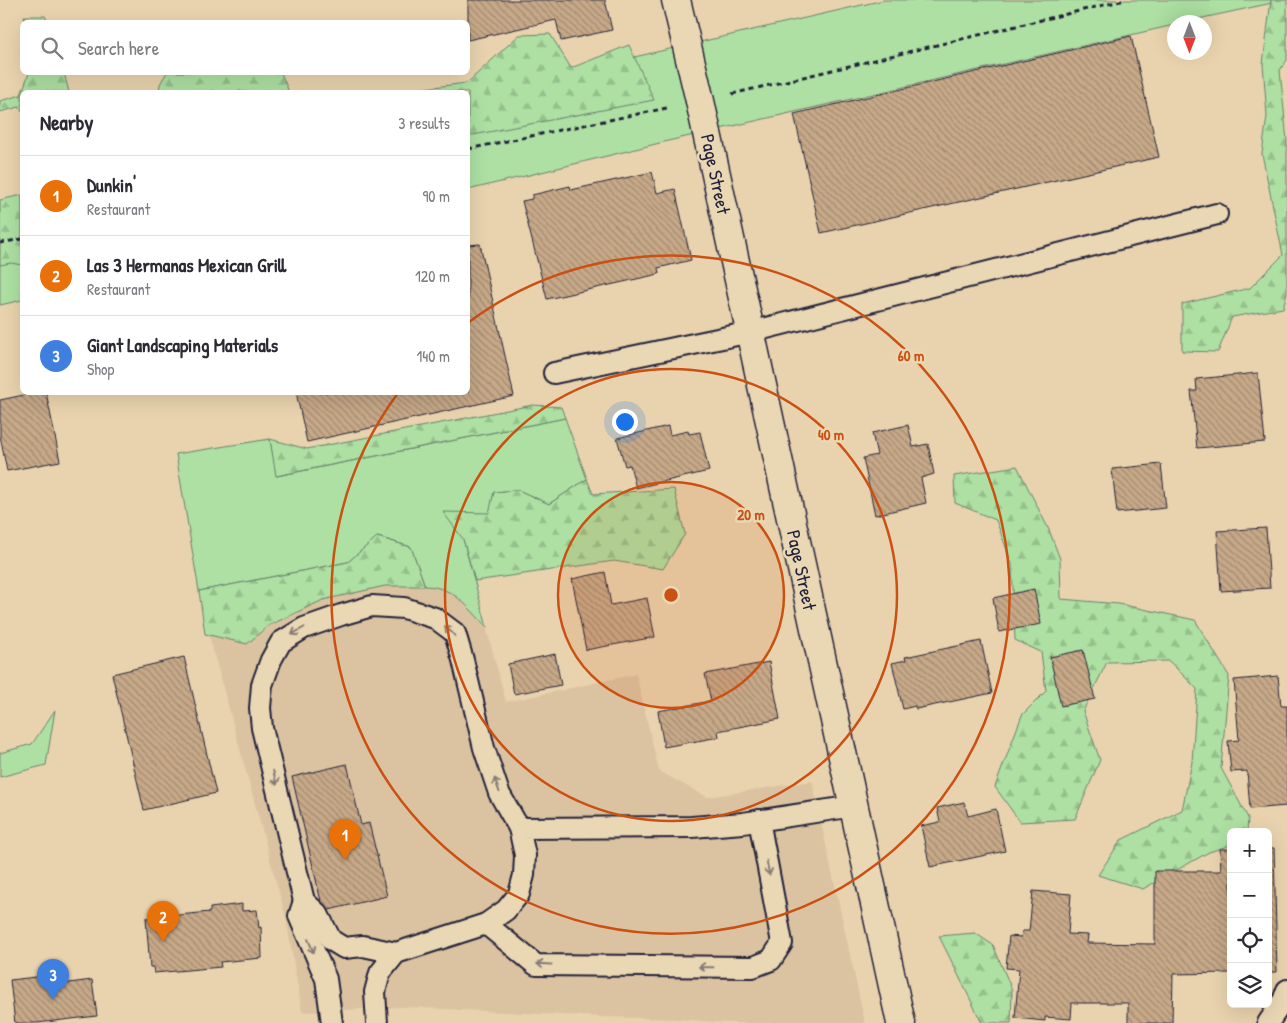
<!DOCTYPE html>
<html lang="en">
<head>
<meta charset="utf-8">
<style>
	body { margin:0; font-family:"Patrick Hand",sans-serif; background:#f7f7f7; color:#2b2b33 }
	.controls { position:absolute; right:15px; bottom:15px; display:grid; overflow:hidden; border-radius:8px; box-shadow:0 5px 20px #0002 }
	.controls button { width:45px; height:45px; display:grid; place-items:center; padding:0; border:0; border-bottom:1px solid #e1e1e2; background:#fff; color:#2b2b33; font:25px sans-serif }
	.compass { position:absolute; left:1167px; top:15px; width:45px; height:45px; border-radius:50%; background:#fff; box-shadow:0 5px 20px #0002; rotate:180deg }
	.you { position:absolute; left:624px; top:421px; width:18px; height:18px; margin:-12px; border:4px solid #fff; border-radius:50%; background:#1a73e8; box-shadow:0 0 0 8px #1a73e833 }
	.badge { display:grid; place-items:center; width:32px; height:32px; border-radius:50%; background:#2563eb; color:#fff; font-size:16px; font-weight:700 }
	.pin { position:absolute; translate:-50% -41px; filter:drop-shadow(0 1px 2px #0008) }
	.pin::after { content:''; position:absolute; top:26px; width:18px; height:15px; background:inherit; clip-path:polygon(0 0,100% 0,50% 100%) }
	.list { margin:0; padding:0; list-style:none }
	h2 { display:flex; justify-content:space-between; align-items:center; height:65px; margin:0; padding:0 20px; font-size:21px }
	h2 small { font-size:16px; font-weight:400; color:#7c7c81 }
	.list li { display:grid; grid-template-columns:32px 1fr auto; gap:15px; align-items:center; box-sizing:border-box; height:80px; padding:0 20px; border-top:1px solid #e1e1e2 }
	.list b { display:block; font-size:19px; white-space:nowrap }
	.list p { margin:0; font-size:16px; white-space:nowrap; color:#7c7c81 }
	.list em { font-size:16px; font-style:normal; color:#7c7c81 }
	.icon { flex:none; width:28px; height:28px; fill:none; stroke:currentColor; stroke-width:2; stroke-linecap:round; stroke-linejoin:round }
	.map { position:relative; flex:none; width:1287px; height:1023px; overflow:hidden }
	.search { position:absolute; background:#fff; box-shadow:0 5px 20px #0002; left:20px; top:20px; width:450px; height:55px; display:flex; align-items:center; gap:12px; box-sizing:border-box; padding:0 18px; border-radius:8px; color:#7c7c81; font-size:19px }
	.panel { position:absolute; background:#fff; box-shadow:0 5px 20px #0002; left:20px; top:90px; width:450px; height:305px; border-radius:8px }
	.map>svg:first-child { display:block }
</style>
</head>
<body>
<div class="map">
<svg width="1287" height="1023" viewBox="0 0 1287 1023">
	<defs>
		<pattern id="forest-firs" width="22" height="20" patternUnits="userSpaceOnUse" patternTransform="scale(1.25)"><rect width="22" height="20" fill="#ade0a2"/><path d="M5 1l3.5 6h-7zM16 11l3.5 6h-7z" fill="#95c08c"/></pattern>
		<pattern id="building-back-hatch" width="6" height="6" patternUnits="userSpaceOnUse" patternTransform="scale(1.25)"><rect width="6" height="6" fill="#c7a988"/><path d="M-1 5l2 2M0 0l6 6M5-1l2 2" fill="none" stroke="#a18970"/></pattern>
	</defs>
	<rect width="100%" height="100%" fill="#e9d3ae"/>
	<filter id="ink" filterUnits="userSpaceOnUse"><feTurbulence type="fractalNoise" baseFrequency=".02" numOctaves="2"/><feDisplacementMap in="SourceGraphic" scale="10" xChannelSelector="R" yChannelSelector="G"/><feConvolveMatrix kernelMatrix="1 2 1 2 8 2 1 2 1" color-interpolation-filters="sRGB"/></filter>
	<g filter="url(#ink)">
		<path fill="#dbc3a1" d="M 463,539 L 506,702 L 636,674 L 659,771 L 707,797 L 812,781 L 865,1023 L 728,1023 L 676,1019 L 601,1017 L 403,1007 L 302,1012 L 286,918 L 200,603 Z"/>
		<g fill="#ade0a2" stroke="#68816e">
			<path d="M 884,0 L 1286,0 L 1184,22 L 1174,22 L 1174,25 L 668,141 L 468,190 L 468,95 Z"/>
			<path d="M 22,197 L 22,300 L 0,305 L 0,202 Z"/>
			<path d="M 565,418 L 587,479 L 549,504 L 518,490 L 494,492 L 490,513 L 463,539 L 487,627 C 467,607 455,587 425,586 L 411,547 L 378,537 L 348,562 L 199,591 L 176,454 L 270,439 L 277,476 Z"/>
			<path d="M 55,710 L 46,765 L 0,777 L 0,753 L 32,744 Z"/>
		</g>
		<g fill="url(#forest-firs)" stroke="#68816e">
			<path d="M 1271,0 L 1287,0 L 1287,60 L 1280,70 L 1287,141 L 1287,292 L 1283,308 L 1232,317 L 1218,352 L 1182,351 L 1182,304 L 1250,288 L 1283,255 L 1262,154 L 1267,116 L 1263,64 Z"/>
			<path d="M 24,16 L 45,16 L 48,22 L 25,22 Z"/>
			<path d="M 550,34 L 571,68 L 629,45 L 654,100 L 468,136 L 468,92 L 405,92 L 408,90 L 467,83 L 519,35 Z"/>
			<path d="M 167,72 L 281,73 L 289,92 L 159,92 L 160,84 Z"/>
			<path d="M 29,73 L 64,73 L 69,92 L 22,92 L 22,112 L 19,107 L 0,112 L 0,101 L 21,95 Z"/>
			<path d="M 22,195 L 22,265 L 11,263 L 0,265 L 0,200 Z"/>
			<path d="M 533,405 L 561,407 L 565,418 L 276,476 L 270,439 L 307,449 Z"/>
			<path d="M 1017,466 L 1049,530 L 1060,559 L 1061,599 L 1119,604 L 1195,620 L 1229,676 L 1221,768 L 1248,818 L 1247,832 L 1231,832 L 1231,845 L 1209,852 L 1143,889 L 1098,875 L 1121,840 L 1182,810 L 1192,762 L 1197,689 L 1169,661 L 1107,662 L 1083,711 L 1100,760 L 1075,819 L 1020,822 L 995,787 L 1022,715 L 1046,691 L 1041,652 L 1015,640 L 1012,564 L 996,520 L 955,503 L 954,476 Z"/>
			<path d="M 587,479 L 593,494 L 674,489 L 685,534 L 663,569 L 614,561 L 475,581 L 463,539 L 443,512 L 489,513 L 494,492 L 518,490 L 549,504 Z"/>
			<path d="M 377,537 L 411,547 L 425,586 L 385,586 L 323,600 L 268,626 L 247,644 L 205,634 L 199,591 L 348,562 Z"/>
			<path d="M 975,933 L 993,945 L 1012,990 L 1011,1023 L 982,1023 L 939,936 Z"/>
		</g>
		<g fill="url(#building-back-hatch)" stroke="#22223b">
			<path d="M 468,0 L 605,0 L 612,30 L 561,41 L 556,20 L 468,40 Z"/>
			<path d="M 1131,36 L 1159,157 L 821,233 L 794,114 Z"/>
			<path d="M 652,172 L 657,193 L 675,189 L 691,260 L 658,268 L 659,274 L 547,299 L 522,201 L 532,199 L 532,195 L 570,186 L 571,190 Z"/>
			<path d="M 480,244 L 514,396 L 307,442 L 296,392 L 468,392 L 468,245 Z"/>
			<path d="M 1258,373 L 1265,442 L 1197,448 L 1191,391 L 1197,391 L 1196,379 Z"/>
			<path d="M 38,392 L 46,392 L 60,461 L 7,471 L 0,436 L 0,400 Z"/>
			<path d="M 908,425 L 913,447 L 928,444 L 934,474 L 921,478 L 926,503 L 875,515 L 863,458 L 877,455 L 872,433 Z"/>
			<path d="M 668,426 L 670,435 L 688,431 L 689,434 L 700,432 L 709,471 L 636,488 L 630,465 L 625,466 L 617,438 Z"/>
			<path d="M 1161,464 L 1166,508 L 1117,513 L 1112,469 Z"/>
			<path d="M 1266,528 L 1270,588 L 1221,591 L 1217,531 Z"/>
			<path d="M 605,572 L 611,605 L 647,598 L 655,637 L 586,650 L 572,579 Z"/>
			<path d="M 1034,589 L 1041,624 L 999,632 L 993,598 Z"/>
			<path d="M 981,641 L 992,693 L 916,709 L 915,706 L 903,709 L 892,663 L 906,660 L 905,657 Z"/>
			<path d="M 1083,650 L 1095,699 L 1061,706 L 1050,657 Z"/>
			<path d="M 555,654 L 561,685 L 514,694 L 508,664 Z"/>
			<path d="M 184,657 L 216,793 L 144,810 L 112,674 Z"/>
			<path d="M 769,662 L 780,719 L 718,731 L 719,737 L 664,747 L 658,711 L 711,701 L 705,674 Z"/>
			<path d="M 1278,676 L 1281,706 L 1287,706 L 1287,806 L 1250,809 L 1247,771 L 1231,772 L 1228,741 L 1239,740 L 1234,680 Z"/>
			<path d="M 347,764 L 361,825 L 369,823 L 387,896 L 329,910 L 321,901 L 292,777 Z"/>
			<path d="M 964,802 L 968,816 L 996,809 L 1005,851 L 930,867 L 921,826 L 940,822 L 937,808 Z"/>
			<path d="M 1268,848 L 1274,848 L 1277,972 L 1268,972 Z"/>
			<path d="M 1220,849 L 1231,849 L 1231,973 L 1173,974 L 1172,1023 L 1128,1023 L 1128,1003 L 1072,1003 L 1071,1019 L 1045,1017 L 1045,1021 L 1015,1018 L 1019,969 L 1006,968 L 1009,936 L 1021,937 L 1022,931 L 1029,931 L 1033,891 L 1071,894 L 1068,934 L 1088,935 L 1087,943 L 1155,944 L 1155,871 L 1221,871 Z"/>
			<path d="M 242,904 L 242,911 L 257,910 L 259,928 L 261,927 L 262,958 L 220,962 L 221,967 L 154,973 L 153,967 L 150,967 L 146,918 L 210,912 L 210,908 Z"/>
			<path d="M 53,975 L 54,985 L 92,980 L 97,1016 L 37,1023 L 15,1023 L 10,980 Z"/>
		</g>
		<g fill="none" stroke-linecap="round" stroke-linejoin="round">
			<g stroke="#22223b" stroke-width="24">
				<g id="lane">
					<path d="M 554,373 L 751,332 L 1217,214"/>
					<path d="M 304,901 L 299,916 L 326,979 L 332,1023"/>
					<path d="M 486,924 L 536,965 L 753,967 L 771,960 L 782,943 L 759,820"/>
					<path d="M 396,953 L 363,946 L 344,948 L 331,940 L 318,914 L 304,901 L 262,728 L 260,708 L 262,685 L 271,660 L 281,642 L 304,628 L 341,615 L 372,606 L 404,608 L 435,618 L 455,633 L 463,660 L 484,748 L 499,793 L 519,828"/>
					<path d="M 377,1023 L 375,992 L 380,973 L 396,953 L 486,924 L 506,910 L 519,894 L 524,875 L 525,855 L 519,828 L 692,827 L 743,823 L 854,806"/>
					<path d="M 1268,1023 L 1283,1001 L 1287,990"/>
				</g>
			</g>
			<g stroke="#22223b" stroke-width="31">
				<path id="street" d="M 676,0 L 700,101 L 901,1023"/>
			</g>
			<g stroke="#22223b" stroke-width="3" stroke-dasharray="5 4" stroke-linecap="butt">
				<path d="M 732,94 L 1125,0"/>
				<path d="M 468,149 L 667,108"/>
				<path d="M 0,243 L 22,239"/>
			</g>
			<use href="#lane" stroke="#ead7b4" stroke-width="20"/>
			<use href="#street" stroke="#ead7b4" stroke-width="28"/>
		</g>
		<defs><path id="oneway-shaft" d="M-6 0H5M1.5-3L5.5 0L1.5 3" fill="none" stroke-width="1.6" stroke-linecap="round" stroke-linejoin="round" transform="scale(1.25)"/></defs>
		<g stroke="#867c78">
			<use href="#oneway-shaft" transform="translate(298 631) rotate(150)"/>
			<use href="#oneway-shaft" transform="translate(450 631) rotate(-135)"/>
			<use href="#oneway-shaft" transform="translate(275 778) rotate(76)"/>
			<use href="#oneway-shaft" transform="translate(497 785) rotate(-109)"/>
			<use href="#oneway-shaft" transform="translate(768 868) rotate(79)"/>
			<use href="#oneway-shaft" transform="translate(311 946) rotate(67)"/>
			<use href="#oneway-shaft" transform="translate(544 964) rotate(-177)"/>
			<use href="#oneway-shaft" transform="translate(706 967) rotate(-179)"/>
		</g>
	</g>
	<circle cx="671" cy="595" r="113" fill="#ca5113" fill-opacity=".12"/>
	<g fill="none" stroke="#ca5113" stroke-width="2.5">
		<circle cx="671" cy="595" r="113"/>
		<circle cx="671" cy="595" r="226"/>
		<path d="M469 322A339 339 0 1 1 398 393"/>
	</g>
	<g text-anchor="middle" stroke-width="5" stroke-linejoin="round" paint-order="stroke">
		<g font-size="19" fill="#22223b" stroke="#ead7b4">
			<text transform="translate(716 174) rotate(78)" y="7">Page Street</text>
			<text transform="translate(802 570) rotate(78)" y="7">Page Street</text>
		</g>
	</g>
	<circle cx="671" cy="595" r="8" fill="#ca5113" stroke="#ead7b4" stroke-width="2.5"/>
	<g font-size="15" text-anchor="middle" font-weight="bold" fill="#ca5113" stroke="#ead7b4" stroke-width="5" stroke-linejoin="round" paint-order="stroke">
		<text x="911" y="361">60 m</text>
		<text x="831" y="440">40 m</text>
		<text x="751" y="520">20 m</text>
	</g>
</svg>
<div class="controls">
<button>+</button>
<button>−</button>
<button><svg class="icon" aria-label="locate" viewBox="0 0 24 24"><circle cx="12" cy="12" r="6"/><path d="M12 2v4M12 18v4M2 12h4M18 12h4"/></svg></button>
<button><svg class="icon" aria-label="layers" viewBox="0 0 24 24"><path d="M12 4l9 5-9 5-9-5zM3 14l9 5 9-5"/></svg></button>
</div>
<svg class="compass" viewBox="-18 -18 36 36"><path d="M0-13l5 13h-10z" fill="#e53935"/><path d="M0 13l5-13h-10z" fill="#7c7c81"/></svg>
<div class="you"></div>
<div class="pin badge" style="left:345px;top:860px;background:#e8710a">1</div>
<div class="pin badge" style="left:163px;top:942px;background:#e8710a">2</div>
<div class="pin badge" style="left:53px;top:1000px;background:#3f7fe0">3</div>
<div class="search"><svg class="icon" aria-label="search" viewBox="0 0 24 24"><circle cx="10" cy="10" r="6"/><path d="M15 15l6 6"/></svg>Search here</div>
<section class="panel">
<h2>Nearby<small>3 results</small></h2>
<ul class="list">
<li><span class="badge" style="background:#e8710a">1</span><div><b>Dunkin'</b><p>Restaurant</p></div><em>90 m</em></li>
<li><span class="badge" style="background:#e8710a">2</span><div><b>Las 3 Hermanas Mexican Grill</b><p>Restaurant</p></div><em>120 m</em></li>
<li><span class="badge" style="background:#3f7fe0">3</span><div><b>Giant Landscaping Materials</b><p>Shop</p></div><em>140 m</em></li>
</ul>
</section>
</div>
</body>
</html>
